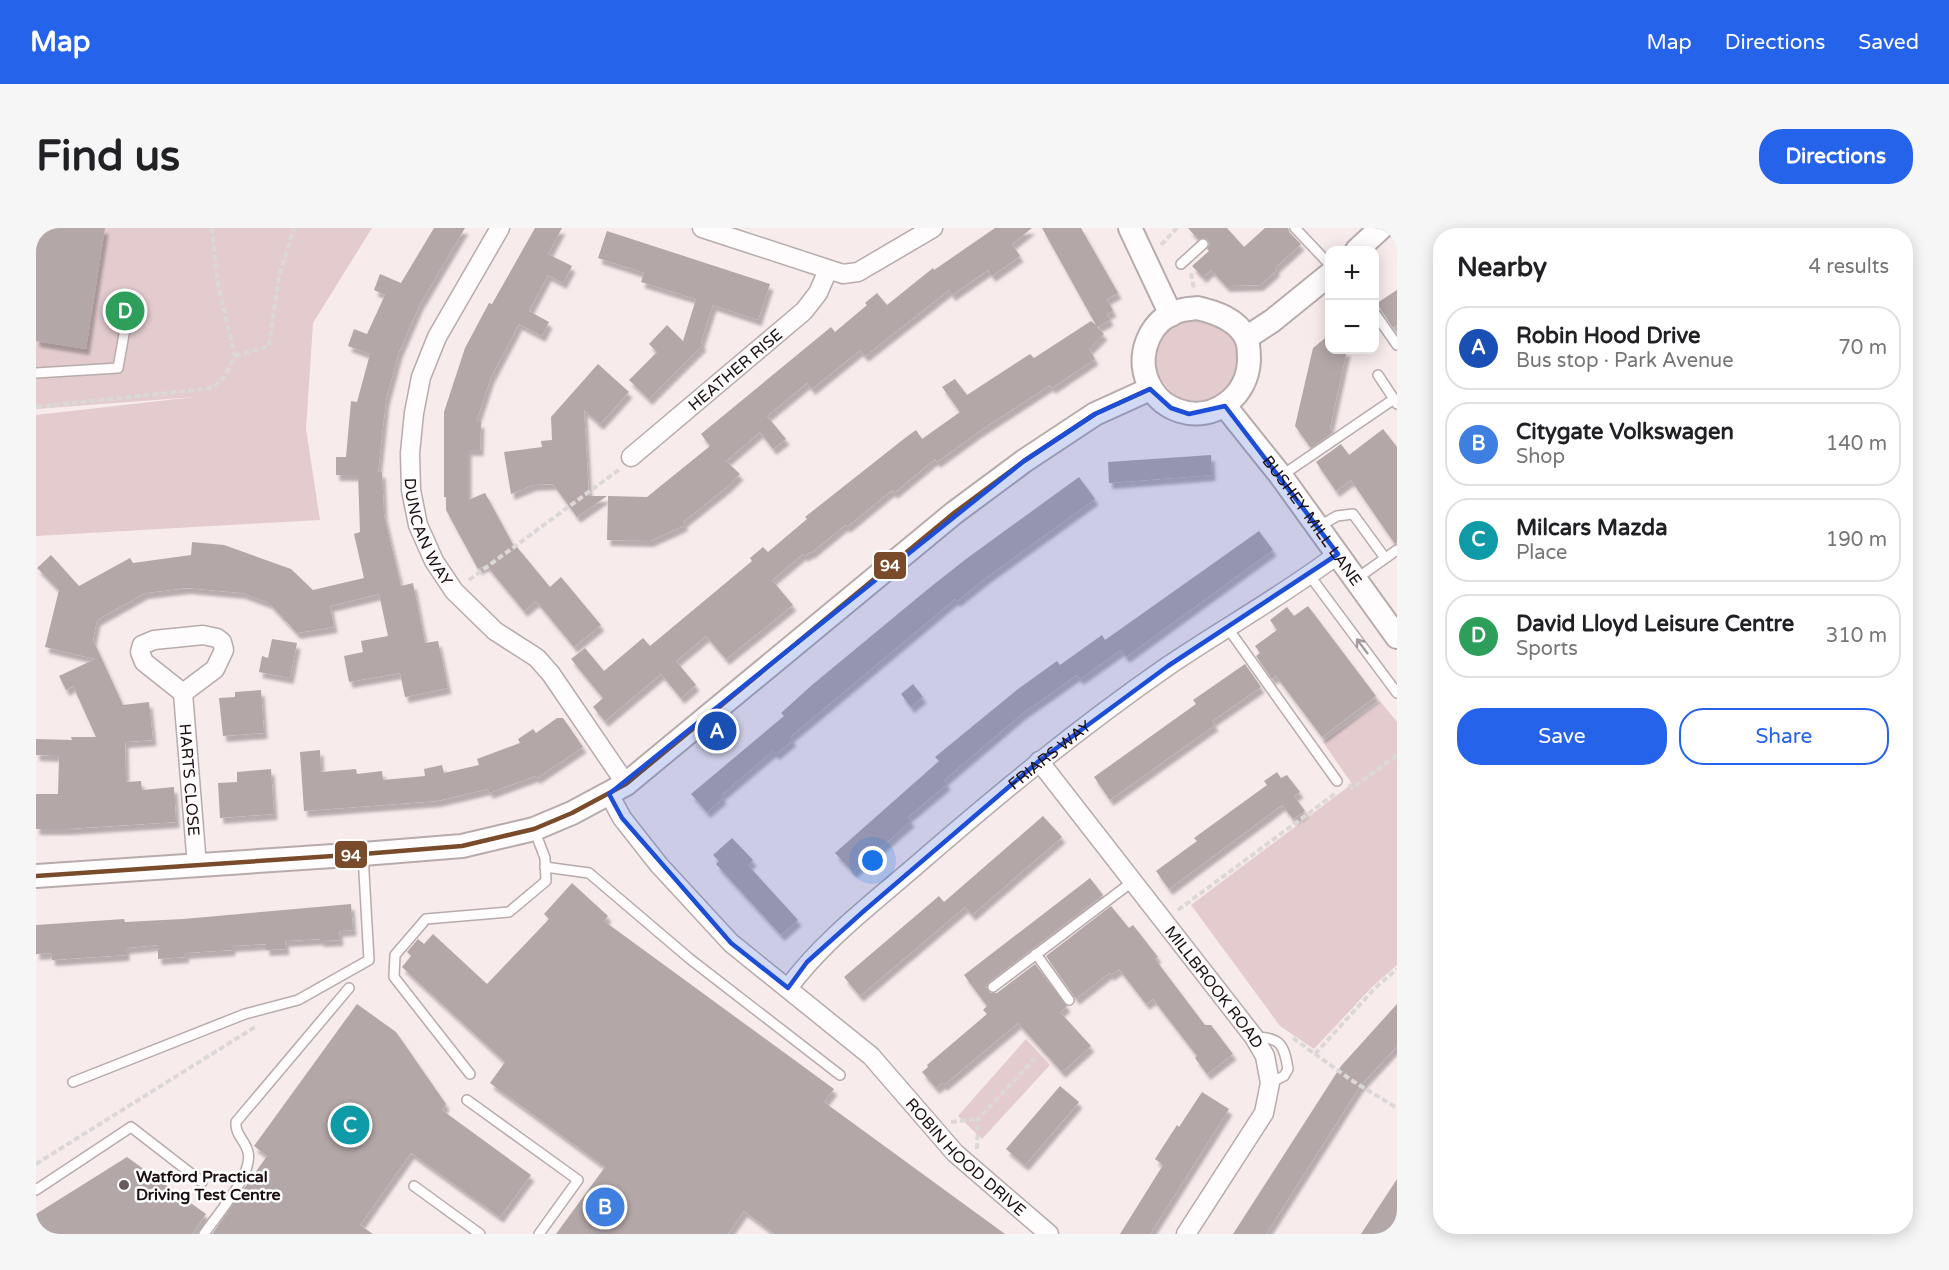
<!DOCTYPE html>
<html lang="en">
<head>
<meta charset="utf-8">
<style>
	body { margin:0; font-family:"Varela Round",sans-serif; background:#f6f6f6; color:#202124 }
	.controls { position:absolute; right:18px; top:18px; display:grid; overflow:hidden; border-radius:12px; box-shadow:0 3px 15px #0003 }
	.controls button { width:54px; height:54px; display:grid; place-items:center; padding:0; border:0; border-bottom:2px solid #e0e0e0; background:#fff; color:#202124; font:30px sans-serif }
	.you { position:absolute; left:837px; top:633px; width:21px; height:21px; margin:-15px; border:4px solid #fff; border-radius:50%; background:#1a73e8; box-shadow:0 0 0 9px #1a73e833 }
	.badge { display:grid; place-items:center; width:39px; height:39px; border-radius:50%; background:#2563eb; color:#fff; font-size:20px; font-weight:700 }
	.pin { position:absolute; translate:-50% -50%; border:3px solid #fff; box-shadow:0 2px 6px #0006 }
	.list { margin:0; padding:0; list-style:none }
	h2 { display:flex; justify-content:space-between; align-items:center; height:78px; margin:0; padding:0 24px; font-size:26px }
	h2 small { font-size:20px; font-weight:400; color:#757577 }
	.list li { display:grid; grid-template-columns:39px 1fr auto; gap:18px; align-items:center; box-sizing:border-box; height:84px; margin:0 12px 12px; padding:0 12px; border:2px solid #e0e0e0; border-radius:24px }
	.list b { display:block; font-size:22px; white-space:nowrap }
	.list p { margin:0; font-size:20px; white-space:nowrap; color:#757577 }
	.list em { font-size:20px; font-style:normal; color:#757577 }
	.actions { display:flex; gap:12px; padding:18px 24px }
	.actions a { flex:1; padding:14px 0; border:2px solid #2563eb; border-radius:24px; text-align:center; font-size:21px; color:#2563eb }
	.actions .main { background:#2563eb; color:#fff }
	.map { position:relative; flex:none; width:1361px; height:1006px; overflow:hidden; border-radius:24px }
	header { display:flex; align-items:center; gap:36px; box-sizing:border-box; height:84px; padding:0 30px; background:#2563eb; color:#fff }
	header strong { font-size:28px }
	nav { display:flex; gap:33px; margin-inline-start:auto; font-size:21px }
	.intro { display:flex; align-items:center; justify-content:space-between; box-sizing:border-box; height:144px; padding:0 36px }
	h1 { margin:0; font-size:42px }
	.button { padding:15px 27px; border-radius:24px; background:#2563eb; color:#fff; font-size:21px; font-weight:700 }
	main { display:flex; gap:36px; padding:0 36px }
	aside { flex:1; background:#fff; border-radius:24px; box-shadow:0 3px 15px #0003 }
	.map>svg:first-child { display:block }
</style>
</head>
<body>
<header>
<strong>Map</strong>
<nav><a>Map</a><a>Directions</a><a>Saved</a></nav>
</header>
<div class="intro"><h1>Find us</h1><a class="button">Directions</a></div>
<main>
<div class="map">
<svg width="1361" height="1006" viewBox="0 0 1361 1006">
	<defs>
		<filter id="shadow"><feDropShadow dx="3.5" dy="6" stdDeviation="1.5" flood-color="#0004"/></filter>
	</defs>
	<rect width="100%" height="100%" fill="#f8ebec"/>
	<g fill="#e3cbce">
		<path d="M 0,0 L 336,0 L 277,95 L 270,201 L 284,292 L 0,308 L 0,187 L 158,169 L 0,181 Z"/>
		<circle cx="1161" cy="132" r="41"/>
		<path d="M 1344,473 L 1361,494 L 1361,737 L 1336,759 L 1278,821 L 1244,798 L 1155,677 L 1316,556 L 1287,514 Z"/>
		<path d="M 990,811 L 1014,837 L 946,911 L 922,888 Z"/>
	</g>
	<g fill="#b4a7a8" filter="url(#shadow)">
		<path d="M 0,0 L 69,0 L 50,121 L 0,113 Z"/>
		<path d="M 398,0 L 429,0 L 384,76 L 363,124 L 350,172 L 342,244 L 346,244 L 348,287 L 365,358 L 377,355 L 389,415 L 402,413 L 412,460 L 369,469 L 364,445 L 313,454 L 308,428 L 327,424 L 325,413 L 352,408 L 343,366 L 294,378 L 298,399 L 261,405 L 233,375 L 206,365 L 151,360 L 109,365 L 61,392 L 57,412 L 87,477 L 113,474 L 117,512 L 89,514 L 90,554 L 105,553 L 106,562 L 138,559 L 140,594 L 31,601 L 0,601 L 0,566 L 22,566 L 23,528 L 0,527 L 0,511 L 36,512 L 35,509 L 60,509 L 37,458 L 30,462 L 23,448 L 59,431 L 9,419 L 23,362 L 1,340 L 15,327 L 43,358 L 94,330 L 97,335 L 155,327 L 156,314 L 188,317 L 255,341 L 277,362 L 328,350 L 318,306 L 324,304 L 322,247 L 300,247 L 300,229 L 310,229 L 315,173 L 321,174 L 334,126 L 312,118 L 318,101 L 331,106 L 349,67 L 338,62 L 344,46 L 365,55 Z"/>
		<path d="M 499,0 L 526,0 L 512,26 L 536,38 L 527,55 L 512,47 L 493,83 L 513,94 L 506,108 L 483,96 L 455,149 L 440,194 L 445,194 L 444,222 L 432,222 L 432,272 L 449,265 L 479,320 L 481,319 L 514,359 L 525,349 L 565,397 L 538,419 L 500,373 L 488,383 L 450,337 L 442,341 L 410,282 L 410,269 L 408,269 L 408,184 L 429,120 L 453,75 L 456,76 Z"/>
		<path d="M 959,0 L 996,0 L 976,16 L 984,28 L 956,48 L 952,42 L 916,67 L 913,62 L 829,128 L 824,122 L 776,161 L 771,155 L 731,188 L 750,211 L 737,221 L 724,204 L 690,233 L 704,246 L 692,258 L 647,294 L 649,297 L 614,313 L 571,312 L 572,268 L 611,269 L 674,218 L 665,206 L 795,99 L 799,104 L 831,77 L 829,75 L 841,65 L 851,77 L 897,40 L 898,42 Z"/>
		<path d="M 1006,0 L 1045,0 L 1082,65 L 1071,71 L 1077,83 L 1071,86 L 1074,92 L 1061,99 L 1068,106 L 1053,121 L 1059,131 L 1016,160 L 1014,157 L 942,204 L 901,234 L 899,231 L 858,265 L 856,262 L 811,299 L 809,297 L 775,325 L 774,324 L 769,328 L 767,326 L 736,352 L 757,377 L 690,431 L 670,408 L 640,433 L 660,457 L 645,470 L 625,446 L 569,493 L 557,479 L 567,470 L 535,431 L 549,420 L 568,443 L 607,410 L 614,418 L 716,333 L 714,330 L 727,319 L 732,324 L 771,291 L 769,289 L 869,210 L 880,202 L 886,211 L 924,184 L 906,159 L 919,151 L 931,167 L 994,126 L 998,130 L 1055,93 L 1060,97 Z"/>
		<path d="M 1152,0 L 1191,0 L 1208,19 L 1229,0 L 1252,0 L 1254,5 L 1265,16 L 1239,40 L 1241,42 L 1224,57 L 1190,58 L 1175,42 L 1167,49 L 1156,38 L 1173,23 L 1171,21 L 1174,15 L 1170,10 L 1162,11 Z"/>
		<path d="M 571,3 L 734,56 L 722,92 L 677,77 L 665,114 L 667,117 L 613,171 L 593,152 L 621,124 L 613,116 L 631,97 L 647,113 L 660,71 L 605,54 L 608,45 L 562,30 Z"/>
		<path d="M 1361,62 L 1361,97 L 1357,100 L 1344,80 L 1338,77 Z"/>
		<path d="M 1293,107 L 1293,122 L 1311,122 L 1294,200 L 1297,204 L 1275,220 L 1259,198 L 1277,120 Z"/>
		<path d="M 562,136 L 593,164 L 564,196 L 548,182 L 553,268 L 571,268 L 541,289 L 517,256 L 497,257 L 475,266 L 468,224 L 506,219 L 505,213 L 516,212 L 515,189 Z"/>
		<path d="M 1347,201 L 1361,219 L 1361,315 L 1359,316 L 1315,252 L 1300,263 L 1280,234 L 1305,216 L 1313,227 Z"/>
		<path d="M 1175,227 L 1176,247 L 1073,255 L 1072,234 Z"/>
		<path d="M 1043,249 L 1059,271 L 951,349 L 921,373 L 919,371 L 754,509 L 757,512 L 740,526 L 737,523 L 685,567 L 687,570 L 671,584 L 655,566 L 748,488 L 745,485 L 776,457 L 892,361 L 930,331 Z"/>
		<path d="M 1223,303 L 1237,322 L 1090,429 L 1085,422 L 1044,451 L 1041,447 L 987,485 L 908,552 L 911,556 L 872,589 L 875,593 L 817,644 L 799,625 L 903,533 L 899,529 L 982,461 L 1021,433 L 1024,437 L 1066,407 L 1069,412 Z"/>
		<path d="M 1272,378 L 1340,468 L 1286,509 L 1240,448 L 1236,451 L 1220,428 L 1224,425 L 1219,418 L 1241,402 L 1234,392 L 1251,379 L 1258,388 Z"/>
		<path d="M 236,411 L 261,415 L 254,450 L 223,444 L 226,428 L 232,430 Z"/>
		<path d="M 1209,436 L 1225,459 L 1176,493 L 1179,497 L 1074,572 L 1058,549 L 1160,476 L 1157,472 Z"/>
		<path d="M 877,456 L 887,469 L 875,479 L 865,466 Z"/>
		<path d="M 225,462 L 228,505 L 187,508 L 183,470 L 199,469 L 199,464 Z"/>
		<path d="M 521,490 L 527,490 L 547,519 L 501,550 L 499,548 L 453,565 L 452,561 L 401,573 L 268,583 L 264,524 L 284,522 L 285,544 L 320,541 L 321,546 L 346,543 L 347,552 L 389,548 L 388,541 L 406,537 L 408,545 L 443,537 L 441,531 L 484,515 L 482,511 L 497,501 L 500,505 Z"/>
		<path d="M 235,541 L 238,586 L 184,590 L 182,555 L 201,554 L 201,544 Z"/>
		<path d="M 1241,544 L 1245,550 L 1251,547 L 1264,564 L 1258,568 L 1269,583 L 1257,591 L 1246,577 L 1133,661 L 1120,643 L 1161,613 L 1158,610 L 1231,557 L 1228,553 Z"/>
		<path d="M 1007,588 L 1026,609 L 936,687 L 929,679 L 824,768 L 808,749 L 903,668 L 908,674 Z"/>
		<path d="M 696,610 L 717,632 L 712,637 L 762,692 L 745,707 L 680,636 L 683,633 L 677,627 Z"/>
		<path d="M 1054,650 L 1067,667 L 953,754 L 950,759 L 954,765 L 961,765 L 999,736 L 1031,778 L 1024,784 L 1055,818 L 1026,844 L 982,795 L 908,857 L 906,855 L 900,860 L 886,844 L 892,839 L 891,837 L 951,786 L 947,782 L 951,778 L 928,747 Z"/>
		<path d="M 536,655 L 572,688 L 568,693 L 798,861 L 788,874 L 969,1006 L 739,1006 L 708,983 L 692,1006 L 520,1006 L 569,939 L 454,855 L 469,834 L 366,739 L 375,728 L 371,724 L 382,711 L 388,716 L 397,706 L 451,756 L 513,691 L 508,686 Z"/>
		<path d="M 315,676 L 317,702 L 303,703 L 304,712 L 284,713 L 284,711 L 249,713 L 250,721 L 230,722 L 230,716 L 196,718 L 196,722 L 149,725 L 150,729 L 122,731 L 122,717 L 90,720 L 90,727 L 16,732 L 15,725 L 0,726 L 0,697 L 88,691 L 89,694 L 147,691 Z"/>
		<path d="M 1075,678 L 1093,700 L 1097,697 L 1122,729 L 1119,731 L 1169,797 L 1175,797 L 1197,826 L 1171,846 L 1159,830 L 1161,828 L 1117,771 L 1110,776 L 1083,741 L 1075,747 L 1073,745 L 1040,771 L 1010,728 Z"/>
		<path d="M 321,776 L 360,804 L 410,876 L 406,882 L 495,947 L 464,989 L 375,925 L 324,997 L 337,1006 L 176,1006 L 231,928 L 218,918 Z"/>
		<path d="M 1361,776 L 1361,818 L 1324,858 L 1230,1006 L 1197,1006 L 1305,838 Z"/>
		<path d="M 1024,858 L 1043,874 L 989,937 L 970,921 Z"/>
		<path d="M 1166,864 L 1193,881 L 1114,1006 L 1084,1006 L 1127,937 L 1119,931 L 1141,897 L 1143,899 Z"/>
		<path d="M 91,929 L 170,986 L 156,1006 L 0,1006 L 0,986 Z"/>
		<path d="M 1361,951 L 1361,992 L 1351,1006 L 1325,1006 Z"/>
	</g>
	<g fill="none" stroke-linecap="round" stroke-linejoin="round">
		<g stroke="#b8abac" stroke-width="12">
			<g id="service">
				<path d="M 1259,0 L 1294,37"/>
				<path d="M 1145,36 L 1167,16"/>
				<path d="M 1338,84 L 1361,117"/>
				<path d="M 0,145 L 82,140 L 90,95"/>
				<path d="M 1342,147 L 1358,171"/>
				<path d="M 1245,248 L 1358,171 L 1361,176"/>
				<path d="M 1282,299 L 1301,288 L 1317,286 L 1349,330"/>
				<path d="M 1274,348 L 1361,465"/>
				<path d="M 1320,351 L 1361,322"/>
				<path d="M 1191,399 L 1301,553"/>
				<path d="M 509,639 L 553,645 L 654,731 L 804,847"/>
				<path d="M 1000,726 L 1033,772"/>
				<path d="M 957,759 L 1096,654"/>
				<path d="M 1218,809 C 1245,809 1248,817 1252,841 L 1248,848 L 1234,855"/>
				<path d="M 434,846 L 358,749 L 359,727 L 390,691 L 473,684 L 510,653 L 509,630 L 498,601"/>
				<path d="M 37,854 L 209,786 L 262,772 L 333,732 L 327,627"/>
				<path d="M 431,872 L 542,952 L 503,1006"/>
				<path d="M 378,958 L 444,1006"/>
				<path d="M 0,962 L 95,899 L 166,954"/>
				<path d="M 168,1006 C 180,988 218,946 212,924 C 209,912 199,907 200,894 L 313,760"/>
			</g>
		</g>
		<g stroke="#b8abac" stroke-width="21">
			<g id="minor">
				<path id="s1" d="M 464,0 L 401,109 L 385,149 L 378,185 L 374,225 L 375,262 L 382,297 L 398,333 L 418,363 L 459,403 L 501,430 L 515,446 L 590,556"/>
				<path d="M 666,0 L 807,46 L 822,44 L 897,0"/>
				<path id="s2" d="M 595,229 L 768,83 L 782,65 L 792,42"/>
				<path d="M 167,407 L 181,410 L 186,414 L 188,422 L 179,441 L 147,465 L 108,434 L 104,424 L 106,417 L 118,412 Z"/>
				<path id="s3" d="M 147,465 L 161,638"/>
				<path id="s4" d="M 1003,533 L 1218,809 L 1229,828 L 1234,855 L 1228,885 L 1150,1006"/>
				<path id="s5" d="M 573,566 L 586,590 L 623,637 L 695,715 L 835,828 L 919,925 L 1013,1006"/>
				<path id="s6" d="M 752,760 C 786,714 833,678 876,641 C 959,569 1041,501 1132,438 C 1188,400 1248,367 1302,326"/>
			</g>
		</g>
		<g stroke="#b8abac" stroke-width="26">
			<g id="tertiary">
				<path d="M 1094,0 L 1135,87"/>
				<path d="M 1321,22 L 1345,0"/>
				<path d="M 1161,80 C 1179,84 1201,91 1210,110 C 1213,116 1213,126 1213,132 C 1212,168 1178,194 1144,183 C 1126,177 1116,166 1110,149 C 1102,123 1115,91 1143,83 C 1149,81 1155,81 1161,80 Z"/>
				<path d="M 1210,110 L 1236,93 L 1294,46"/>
				<path id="s7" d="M 1189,178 L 1245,248 L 1361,409"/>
				<path d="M 0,648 L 327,626 L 426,618 L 498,601 L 536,585 L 590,556 L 918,285 L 988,233 L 1059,186 L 1114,161"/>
			</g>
		</g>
		<g stroke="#dcd8d8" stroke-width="4" stroke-dasharray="6 3" stroke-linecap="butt">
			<path d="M 1125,17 L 1141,0"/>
			<path d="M 1155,45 L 1158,61"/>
			<path d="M 199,128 L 233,118 L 243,48 L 258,0"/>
			<path d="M 0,179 L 177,160 L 189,148 L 199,128 L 181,52 L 176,0"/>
			<path d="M 433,352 L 584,241"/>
			<path d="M 1313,556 L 1316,560 L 1361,527"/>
			<path d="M 1142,682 L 1300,565"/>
			<path d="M 1257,810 L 1315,852 L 1361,880"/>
			<path d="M 1279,826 L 1339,760 L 1361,741"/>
			<path d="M 915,894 L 942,891"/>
			<path d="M 941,921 L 942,891 L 1001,828"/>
			<path d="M 0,936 L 219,799"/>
		</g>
		<use href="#service" stroke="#fefcfc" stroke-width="9"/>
		<use href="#minor" stroke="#fefcfc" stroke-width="18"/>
		<use href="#tertiary" stroke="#fefcfc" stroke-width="22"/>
		<g stroke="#fff" stroke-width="9">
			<path id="bus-1" d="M 0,648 L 327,626 L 426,618 L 498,601 L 536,585 L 590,556 L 918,285 L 988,233 L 1059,186 L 1114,161"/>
		</g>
		<use href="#bus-1" stroke="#7a4b2a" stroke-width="4.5"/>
	</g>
	<defs><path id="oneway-shaft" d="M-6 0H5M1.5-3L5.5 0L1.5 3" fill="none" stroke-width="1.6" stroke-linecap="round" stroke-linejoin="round" transform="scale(1.5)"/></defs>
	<use stroke="#a39c9e" href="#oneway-shaft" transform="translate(1326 418) rotate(-127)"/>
	<path fill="#1d4ed8" fill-opacity="0.2" stroke="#1d4ed8" stroke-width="4.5" stroke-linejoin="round" d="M 1114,161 L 1135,180 L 1153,186 L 1189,178 L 1302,326 L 1132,438 L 1003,533 L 829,682 L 771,734 L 752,760 L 695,715 L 586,590 L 573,566 L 988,233 L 1059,186 Z"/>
	<circle fill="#685b5d" stroke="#fff" stroke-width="2" cx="88" cy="957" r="6"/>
	<g text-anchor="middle" stroke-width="5" stroke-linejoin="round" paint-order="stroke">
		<g font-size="16" fill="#1b0d10" stroke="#fff">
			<text dy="6" stroke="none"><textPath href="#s2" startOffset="136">HEATHER RISE</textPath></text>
			<text dy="6" stroke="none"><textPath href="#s7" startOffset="144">BUSHEY MILL LANE</textPath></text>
			<text dy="6" stroke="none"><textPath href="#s1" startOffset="328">DUNCAN WAY</textPath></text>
			<text dy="6" stroke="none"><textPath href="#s6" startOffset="351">FRIARS WAY</textPath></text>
			<text dy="6" stroke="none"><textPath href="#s3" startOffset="87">HARTS CLOSE</textPath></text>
			<text dy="6" stroke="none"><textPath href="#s4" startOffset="286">MILLBROOK ROAD</textPath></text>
			<text dy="6" stroke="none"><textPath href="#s5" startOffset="512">ROBIN HOOD DRIVE</textPath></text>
		</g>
		<g font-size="16" font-weight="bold" fill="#1b0d10" stroke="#fff" text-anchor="start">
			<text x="100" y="954">Watford Practical<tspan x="100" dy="18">Driving Test Centre</tspan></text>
		</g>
	</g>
	<g stroke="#fff" stroke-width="2">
		<rect x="837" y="323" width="34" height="29" rx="6" fill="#7a4b2a"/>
		<rect x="298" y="612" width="34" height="29" rx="6" fill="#7a4b2a"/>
	</g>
	<g font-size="16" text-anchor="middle" font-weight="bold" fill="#fff">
		<text x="854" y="343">94</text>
		<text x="315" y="633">94</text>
	</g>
</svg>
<div class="controls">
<button>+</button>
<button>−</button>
</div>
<div class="you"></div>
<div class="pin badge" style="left:681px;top:503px;background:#1a4fb4">A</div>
<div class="pin badge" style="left:569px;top:979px;background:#3f7fe0">B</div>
<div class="pin badge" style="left:314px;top:897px;background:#0f9aa8">C</div>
<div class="pin badge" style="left:89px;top:83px;background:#2e9e5b">D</div>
</div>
<aside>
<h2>Nearby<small>4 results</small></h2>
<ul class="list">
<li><span class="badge" style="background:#1a4fb4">A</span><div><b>Robin Hood Drive</b><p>Bus stop · Park Avenue</p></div><em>70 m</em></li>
<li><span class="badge" style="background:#3f7fe0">B</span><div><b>Citygate Volkswagen</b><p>Shop</p></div><em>140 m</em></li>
<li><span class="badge" style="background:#0f9aa8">C</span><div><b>Milcars Mazda</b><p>Place</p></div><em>190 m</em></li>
<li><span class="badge" style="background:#2e9e5b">D</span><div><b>David Lloyd Leisure Centre</b><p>Sports</p></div><em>310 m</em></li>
</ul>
<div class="actions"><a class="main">Save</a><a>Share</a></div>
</aside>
</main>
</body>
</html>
